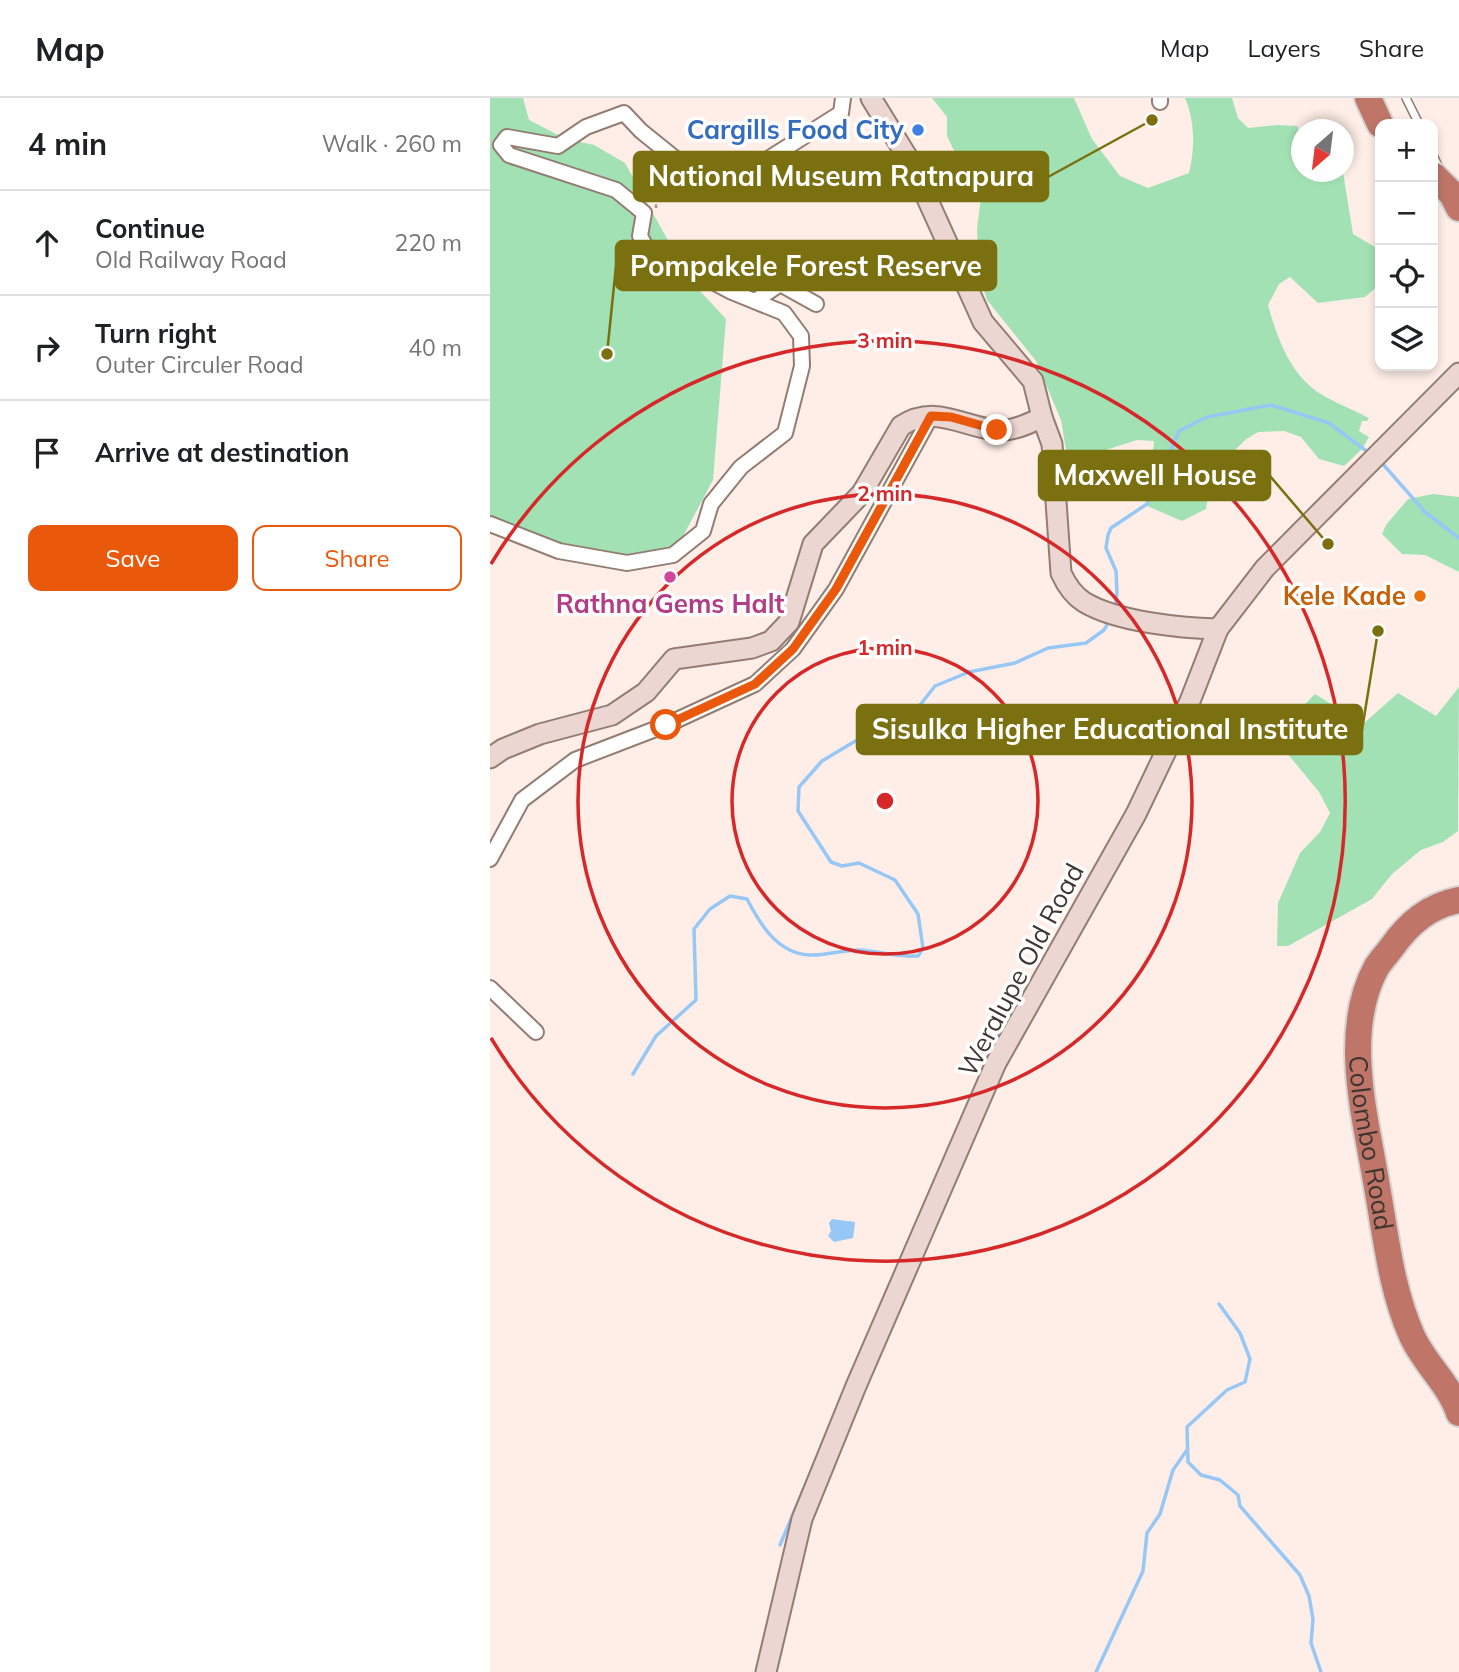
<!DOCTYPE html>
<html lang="en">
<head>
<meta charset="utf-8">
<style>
	body { margin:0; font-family:Mulish,sans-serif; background:#f6f6f6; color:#202124 }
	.controls { position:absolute; right:21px; top:21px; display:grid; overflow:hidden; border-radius:14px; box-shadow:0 4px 10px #0003 }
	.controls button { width:63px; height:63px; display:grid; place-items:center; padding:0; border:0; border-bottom:2px solid #e0e0e0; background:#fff; color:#202124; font:35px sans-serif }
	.compass { position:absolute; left:801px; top:21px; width:63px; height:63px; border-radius:50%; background:#fff; box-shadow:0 4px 10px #0003; rotate:208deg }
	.stop { position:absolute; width:21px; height:21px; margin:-16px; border:5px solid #ea580c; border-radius:50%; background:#fff }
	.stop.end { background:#ea580c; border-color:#fff; box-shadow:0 2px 7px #0008 }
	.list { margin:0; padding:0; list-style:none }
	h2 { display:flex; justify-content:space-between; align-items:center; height:91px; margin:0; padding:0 28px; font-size:30px }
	h2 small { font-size:23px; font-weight:400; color:#757577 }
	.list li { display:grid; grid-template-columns:46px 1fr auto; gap:21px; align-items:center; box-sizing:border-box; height:105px; padding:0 28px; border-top:2px solid #e0e0e0 }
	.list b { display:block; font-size:26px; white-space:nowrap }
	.list p { margin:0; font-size:23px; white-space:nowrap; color:#757577 }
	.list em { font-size:23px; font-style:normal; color:#757577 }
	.actions { display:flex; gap:14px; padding:21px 28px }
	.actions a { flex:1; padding:16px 0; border:2px solid #ea580c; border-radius:14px; text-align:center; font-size:24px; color:#ea580c }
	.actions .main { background:#ea580c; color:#fff }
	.icon { flex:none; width:38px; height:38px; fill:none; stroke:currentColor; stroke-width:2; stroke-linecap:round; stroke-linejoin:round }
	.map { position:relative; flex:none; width:969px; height:1574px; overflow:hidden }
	header { display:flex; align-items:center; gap:42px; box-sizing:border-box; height:98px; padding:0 35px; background:#fff; border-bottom:2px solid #e0e0e0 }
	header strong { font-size:33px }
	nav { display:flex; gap:38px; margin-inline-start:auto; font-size:24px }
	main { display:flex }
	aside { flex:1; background:#fff }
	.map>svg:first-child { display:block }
</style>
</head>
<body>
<header>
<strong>Map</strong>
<nav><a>Map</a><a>Layers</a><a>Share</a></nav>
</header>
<main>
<aside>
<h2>4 min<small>Walk · 260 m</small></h2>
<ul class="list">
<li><svg class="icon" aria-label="ahead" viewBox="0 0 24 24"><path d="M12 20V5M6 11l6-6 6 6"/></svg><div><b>Continue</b><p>Old Railway Road</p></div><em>220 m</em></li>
<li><svg class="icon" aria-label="right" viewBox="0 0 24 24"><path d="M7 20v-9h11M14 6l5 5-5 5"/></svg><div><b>Turn right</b><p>Outer Circuler Road</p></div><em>40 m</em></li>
<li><svg class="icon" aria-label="arrive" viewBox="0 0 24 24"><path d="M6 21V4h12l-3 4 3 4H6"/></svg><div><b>Arrive at destination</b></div></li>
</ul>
<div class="actions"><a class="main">Save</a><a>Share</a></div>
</aside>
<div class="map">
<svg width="969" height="1574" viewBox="0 0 969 1574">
	<rect width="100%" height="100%" fill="#feeee7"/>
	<g fill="#a2e1b4">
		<path d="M 0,0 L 33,0 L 39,22 L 76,41 L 104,47 L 135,65 L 200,182 L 236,221 L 223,382 L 182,459 L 115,458 L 0,431 Z"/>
		<path d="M 442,0 L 584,0 L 602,41 L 630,78 L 658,90 L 699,75 C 705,51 705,23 695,0 L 742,0 L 748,20 L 758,30 L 788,27 L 807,28 L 811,38 L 811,74 L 853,74 L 863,136 L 890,152 L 890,186 L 875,199 L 828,205 L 800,179 L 789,186 L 778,207 C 786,236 797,268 821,289 C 833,300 864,312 879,320 L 877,323 L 872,323 L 869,333 L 879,339 L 872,351 L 854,368 L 829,361 L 811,339 L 794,333 L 768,334 L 755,342 L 722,376 L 716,411 L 692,423 L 657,408 L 664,343 L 647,342 L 578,364 L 571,322 L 546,263 L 497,202 L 489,177 L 487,131 L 493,83 L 486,87 L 477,80 L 457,38 L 457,19 Z"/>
		<path d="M 943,396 L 969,399 L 969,474 L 935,457 L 912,456 L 892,436 L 896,427 L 918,401 Z"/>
		<path d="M 969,589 L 968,733 L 953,744 L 931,752 L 902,776 L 882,801 L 798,848 L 787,848 L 788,805 L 810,755 L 830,734 L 840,715 L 829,694 L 783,638 L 825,596 L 873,626 L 908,595 L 946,618 Z"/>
	</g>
	<path fill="#97c7f5" d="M 342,1121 L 365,1124 L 363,1140 L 344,1144 L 338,1138 L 341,1133 L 339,1125 Z"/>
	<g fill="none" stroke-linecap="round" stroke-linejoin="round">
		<g stroke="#97c7f5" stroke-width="3.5">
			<path d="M 891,364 L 935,414 L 969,440"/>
			<path d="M 625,510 L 627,495 L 626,473 L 616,450 L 618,437 L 621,430 L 657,406 L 689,333 L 717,319 L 781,307 L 839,325 L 879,355"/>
			<path d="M 498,959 L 516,922 L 522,919"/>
			<path d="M 143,976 L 166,938 L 206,902 L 204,831 L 220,811 L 240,798 L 257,801 C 270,826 287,855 319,857 C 335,858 352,852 368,852 C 388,853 407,859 428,858 L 433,850 L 428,816 L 405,782 L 369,765 L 352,768 L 341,764 L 308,713 L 309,689 L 332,663 L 367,642 L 390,644 L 412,630 L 445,588 L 479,574 L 525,565 L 558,550 L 596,545 L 614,532 L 619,523"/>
			<path d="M 729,1206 L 750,1235 L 760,1261 L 755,1284 L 737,1292 L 697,1329 L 698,1364 L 711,1377 L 730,1382 L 748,1397 L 750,1408 L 810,1477 L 819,1498 L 823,1521 L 821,1545 L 831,1574"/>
			<path d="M 290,1447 L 326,1362"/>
			<path d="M 606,1574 L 653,1473 L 657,1435 L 670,1416 L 683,1372 L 697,1352"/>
		</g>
		<g stroke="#937d72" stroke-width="10">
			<g id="lane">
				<path d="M 916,0 L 929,26"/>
				<path d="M 943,57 L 949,70"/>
			</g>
		</g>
		<g stroke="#937d72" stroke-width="18">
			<g id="street">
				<path d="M 670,4 L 670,0"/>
				<path d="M 265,203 L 290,186 L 326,206"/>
				<path d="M 0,426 L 69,453 L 137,465 L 183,457 L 213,433 L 221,406 L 251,369 L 295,335 L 312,268 L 311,238 L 294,215 L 242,194 L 193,168 L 161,158 L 150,138 L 154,115 L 126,92 L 19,57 L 11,47 L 17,39 L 68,48 L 96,29 L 134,15 L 151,33 L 213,83 L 237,87 L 351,15 L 353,0"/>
				<path d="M 0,761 L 32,702 L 85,662 L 176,627 L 265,586 L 303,551 L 346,491 L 441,318"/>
				<path d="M 0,890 L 46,934"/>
			</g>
		</g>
		<g stroke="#937d72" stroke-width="23">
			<g id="secondary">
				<path d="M 381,0 L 421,65 L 493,224 L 543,283 L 552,319 L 562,346 L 571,475 C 576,486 583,497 594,504 C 627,524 691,530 728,531"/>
				<path d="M 0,660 L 13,651 L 50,636 L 122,617 L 156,594 L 184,561 L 262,550 L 281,543 L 299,524 L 323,446 L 372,395 L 411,328 C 445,306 471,328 505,332 C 520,334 539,326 552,319"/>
				<path d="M 276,1574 L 312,1421 L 366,1288 L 506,965 L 646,716 L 700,603 L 728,531 L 775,470 L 969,275"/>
			</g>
		</g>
		<g stroke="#d5d3d2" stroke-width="30">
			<g id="highway">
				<path d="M 878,0 L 890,26"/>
				<path d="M 943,77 L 962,96 L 969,110"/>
				<path id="s1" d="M 969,802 C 939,808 919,825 902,849 C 897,856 890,863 886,870 C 851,935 876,1021 887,1089 C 896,1139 901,1191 922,1238 C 934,1265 960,1287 969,1315"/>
			</g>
		</g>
		<path stroke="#a2958f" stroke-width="2.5" stroke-dasharray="3.5 5" stroke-linecap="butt" d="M 166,110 L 166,106 L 178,94 L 179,99 L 200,89"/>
		<use href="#lane" stroke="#fff" stroke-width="7"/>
		<use href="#street" stroke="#fff" stroke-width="14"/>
		<use href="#secondary" stroke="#ecd6d2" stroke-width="19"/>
		<use href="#highway" stroke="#bf7669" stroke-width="26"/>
	</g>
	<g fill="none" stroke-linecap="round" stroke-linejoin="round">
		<path stroke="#ea580c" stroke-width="9" d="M 176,627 L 265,586 L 303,551 L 346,491 L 441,318 L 461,319 L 507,332"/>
	</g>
	<g fill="none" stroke="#d62828" stroke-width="3.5">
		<circle cx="395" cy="703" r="153"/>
		<circle cx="395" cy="703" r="307"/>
		<path d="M1 466A460 460 0 1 1 1 940"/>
	</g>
	<circle fill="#3f7fe0" stroke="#fff" stroke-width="2.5" cx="428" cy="32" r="7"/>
	<circle fill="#d1479c" stroke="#fff" stroke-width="2.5" cx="180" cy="479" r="7"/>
	<circle fill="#e8710a" stroke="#fff" stroke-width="2.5" cx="930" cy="498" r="7"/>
	<g text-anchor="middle" stroke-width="7" stroke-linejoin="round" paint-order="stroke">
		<g font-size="26" font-weight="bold" fill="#366cbe" stroke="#fff" text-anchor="end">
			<text x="414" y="41">Cargills Food City</text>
		</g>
		<g font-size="26" font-weight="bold" fill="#c56008" stroke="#fff" text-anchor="end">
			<text x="916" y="507">Kele Kade</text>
		</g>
		<g font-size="26" font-weight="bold" fill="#b23c85" stroke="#fff">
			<text x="180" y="515">Rathna Gems Halt</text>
		</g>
		<g font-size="26" fill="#3f3531" stroke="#fff">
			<text transform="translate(531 872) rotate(-62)" y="9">Weralupe Old Road</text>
			<text dy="9" stroke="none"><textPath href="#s1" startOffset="289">Colombo Road</textPath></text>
		</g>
	</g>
	<circle cx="395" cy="703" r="10" fill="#d62828" stroke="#fff" stroke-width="3.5"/>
	<g font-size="21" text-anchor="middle" font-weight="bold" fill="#d62828" stroke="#fff" stroke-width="7" stroke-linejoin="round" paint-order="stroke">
		<text x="395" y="250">3 min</text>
		<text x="395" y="403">2 min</text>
		<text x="395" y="557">1 min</text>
	</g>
	<path fill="none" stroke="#7a7010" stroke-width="2.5" d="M662 22L558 79M117 256L126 168M838 446L780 378M888 533L872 632"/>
	<g fill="#7a7010" stroke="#fff" stroke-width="2.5">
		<circle cx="662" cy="22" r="7"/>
		<circle cx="117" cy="256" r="7"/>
		<circle cx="838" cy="446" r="7"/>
		<circle cx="888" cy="533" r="7"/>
	</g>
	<g fill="#7a7010" stroke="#7a7010" stroke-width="2.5">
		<rect x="144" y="54" width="414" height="49" rx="7"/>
		<rect x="126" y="143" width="380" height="49" rx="7"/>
		<rect x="549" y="353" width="231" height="49" rx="7"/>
		<rect x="367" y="607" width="505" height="49" rx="7"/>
	</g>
	<g font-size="28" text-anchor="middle" font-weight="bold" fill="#fff">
		<text x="351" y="88">National Museum Ratnapura</text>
		<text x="316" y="178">Pompakele Forest Reserve</text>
		<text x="665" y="387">Maxwell House</text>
		<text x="620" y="641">Sisulka Higher Educational Institute</text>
	</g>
</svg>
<div class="controls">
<button>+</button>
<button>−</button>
<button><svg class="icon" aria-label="locate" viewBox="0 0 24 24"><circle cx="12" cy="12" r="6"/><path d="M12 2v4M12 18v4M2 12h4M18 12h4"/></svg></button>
<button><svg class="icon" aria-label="layers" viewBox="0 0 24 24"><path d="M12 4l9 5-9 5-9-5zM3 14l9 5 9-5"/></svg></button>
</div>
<svg class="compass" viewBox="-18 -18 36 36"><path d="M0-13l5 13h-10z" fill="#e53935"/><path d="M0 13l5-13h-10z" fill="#757577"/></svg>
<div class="stop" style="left:176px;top:627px"></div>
<div class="stop end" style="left:507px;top:332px"></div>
</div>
</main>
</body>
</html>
